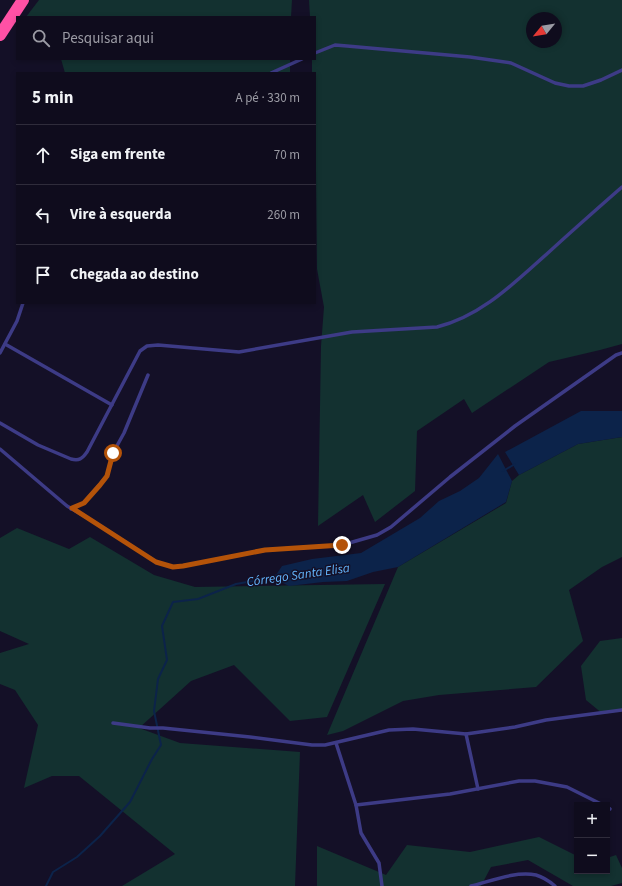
<!DOCTYPE html>
<html lang="pt">
<head>
<meta charset="utf-8">
<style>
	body { margin:0; font-family:"Source Sans 3",sans-serif; background:#1d1a2a; color:#f1f3f6 }
	.controls { position:absolute; right:12px; bottom:12px; display:grid; overflow:hidden; border-radius:0px; box-shadow:0 2px 6px #0003 }
	.controls button { width:36px; height:36px; display:grid; place-items:center; padding:0; border:0; border-bottom:1px solid #2f2c3b; background:#0f0c1d; color:#f1f3f6; font:20px sans-serif }
	.compass { position:absolute; left:526px; top:12px; width:36px; height:36px; border-radius:50%; background:#0f0c1d; box-shadow:0 2px 6px #0003; rotate:240deg }
	.stop { position:absolute; width:12px; height:12px; margin:-9px; border:3px solid #b45309; border-radius:50%; background:#fff }
	.stop.end { background:#b45309; border-color:#fff; box-shadow:0 1px 4px #0008 }
	.list { margin:0; padding:0; list-style:none }
	h2 { display:flex; justify-content:space-between; align-items:center; height:52px; margin:0; padding:0 16px; font-size:17px }
	h2 small { font-size:13px; font-weight:400; color:#9b9ba4 }
	.list li { display:grid; grid-template-columns:26px 1fr auto; gap:12px; align-items:center; box-sizing:border-box; height:60px; padding:0 16px; border-top:1px solid #2f2c3b }
	.list b { display:block; font-size:15px; white-space:nowrap }
	.list em { font-size:13px; font-style:normal; color:#9b9ba4 }
	.icon { flex:none; width:22px; height:22px; fill:none; stroke:currentColor; stroke-width:2; stroke-linecap:round; stroke-linejoin:round }
	.map { position:relative; flex:none; width:622px; height:886px; overflow:hidden }
	.search { position:absolute; background:#0f0c1d; box-shadow:0 2px 6px #0003; left:16px; top:16px; width:300px; height:44px; display:flex; align-items:center; gap:10px; box-sizing:border-box; padding:0 14px; border-radius:0px; color:#9b9ba4; font-size:15px }
	.panel { position:absolute; background:#0f0c1d; box-shadow:0 2px 6px #0003; left:16px; top:72px; width:300px; height:232px; border-radius:0px }
	.map>svg:first-child { display:block }
</style>
</head>
<body>
<div class="map">
<svg width="622" height="886" viewBox="0 0 622 886">
	<rect width="100%" height="100%" fill="#141027"/>
	<g fill="#133130" fill-rule="evenodd">
		<path d="M 39,0 L 292,0 L 291,17 L 26,17 Z"/>
		<path d="M 309,0 L 622,0 L 622,344 L 600,350 L 549,362 L 472,413 L 464,399 L 417,431 L 415,491 L 375,522 L 363,495 L 318,526 L 321,346 L 324,307 L 317,269 L 315,73 L 312,73 L 312,59 L 315,59 L 315,17 L 310,17 ZM 532,18 L 556,18 L 556,42 L 532,42 Z"/>
		<path d="M 61,59 L 290,59 L 290,73 L 65,73 Z"/>
		<path d="M 622,437 L 622,557 L 602,567 L 569,590 L 583,641 L 536,687 L 439,695 L 403,701 L 343,731 L 327,735 L 398,567 L 506,503 L 512,481 L 519,475 L 578,444 Z"/>
		<path d="M 17,528 L 69,549 L 90,537 L 154,575 L 195,587 L 385,584 L 327,717 L 290,721 L 234,665 L 191,681 L 139,728 L 180,743 L 300,752 L 295,886 L 122,886 L 175,854 L 79,776 L 52,776 L 24,788 L 38,725 L 15,690 L 0,684 L 0,653 L 29,644 L 0,631 L 0,538 Z"/>
		<path d="M 622,638 L 622,711 L 603,714 L 586,700 L 581,666 L 600,641 Z"/>
		<path d="M 539,837 L 577,856 L 577,871 L 607,871 L 607,858 L 616,855 L 622,868 L 622,883 L 611,886 L 573,886 L 528,860 L 491,867 L 481,886 L 317,886 L 317,846 L 386,875 L 407,845 L 470,852 Z"/>
	</g>
	<g fill="#0c234a">
		<path d="M 581,411 L 622,411 L 622,437 L 578,444 L 519,475 L 505,452 Z"/>
		<path d="M 498,454 L 512,481 L 506,502 L 398,567 L 373,572 L 347,581 L 323,582 L 289,586 L 279,581 L 276,575 L 282,566 L 312,559 L 361,553 L 420,518 L 439,501 L 460,491 L 479,478 Z"/>
	</g>
	<g fill="none" stroke-linecap="round" stroke-linejoin="round">
		<g stroke="#0c234a" stroke-width="2">
			<path d="M 503,471 L 515,464"/>
			<path d="M 46,886 L 53,872 L 77,857 L 100,836 L 130,802 L 152,759 L 161,745 L 154,711 L 158,679 L 167,660 L 162,626 L 173,602 L 198,599 L 236,584 L 253,581 L 278,575"/>
		</g>
		<g stroke="#3d3b86" stroke-width="3.5">
			<path d="M 315,53 L 335,45 L 347,46 L 470,57 L 511,63 L 555,83 L 569,86 L 583,86 L 601,80 L 622,70"/>
			<path d="M 271,73 L 302,59"/>
			<path d="M 5,344 L 112,405"/>
			<path d="M 0,353 L 17,321 L 23,303"/>
			<path d="M 0,423 L 38,445 L 71,459 C 79,461 82,459 87,452 L 140,351 L 147,346 L 158,345 L 239,352 L 352,332 L 437,327 C 482,316 515,282 549,252 C 573,230 598,208 622,187"/>
			<path d="M 0,449 L 67,506 L 91,520 L 156,562 L 173,567 L 183,566 L 265,550 L 342,545 L 377,535 L 391,527 L 450,477 L 515,426 L 616,355 L 622,353"/>
			<path d="M 71,509 L 84,503 L 107,476 L 113,453 L 124,433 L 148,375"/>
			<path d="M 113,723 L 150,728 L 163,728 L 250,737 L 312,745 L 325,745 L 389,730 L 413,729 L 466,734 L 515,727 L 546,720 L 622,710"/>
			<path d="M 466,734 L 478,789"/>
			<path d="M 336,743 L 356,805 L 361,833 L 379,863 L 382,886"/>
			<path d="M 356,805 L 450,794 L 519,781 L 535,781 L 567,787 L 603,805"/>
			<path d="M 607,807 L 610,809"/>
			<path d="M 471,886 C 491,881 515,871 536,875 C 543,877 549,881 555,886"/>
		</g>
		<path stroke="#ff51a5" stroke-width="12" d="M 0,35 L 23,0"/>
	</g>
	<g fill="none" stroke-linecap="round" stroke-linejoin="round">
		<path stroke="#b45309" stroke-width="5" d="M 113,453 L 107,476 L 100,485 L 84,503 L 72,508 L 156,562 L 173,567 L 183,566 L 265,550 L 342,545"/>
	</g>
	<g text-anchor="middle" stroke-width="3" stroke-linejoin="round" paint-order="stroke">
		<g font-size="13" font-style="italic" fill="#64b7ff" stroke="#141027">
			<text transform="translate(298 574) rotate(-8)" y="5">Córrego Santa Elisa</text>
		</g>
	</g>
</svg>
<div class="controls">
<button>+</button>
<button>−</button>
</div>
<svg class="compass" viewBox="-18 -18 36 36"><path d="M0-13l5 13h-10z" fill="#e53935"/><path d="M0 13l5-13h-10z" fill="#9b9ba4"/></svg>
<div class="stop" style="left:113px;top:453px"></div>
<div class="stop end" style="left:342px;top:545px"></div>
<div class="search"><svg class="icon" aria-label="search" viewBox="0 0 24 24"><circle cx="10" cy="10" r="6"/><path d="M15 15l6 6"/></svg>Pesquisar aqui</div>
<section class="panel">
<h2>5 min<small>A pé · 330 m</small></h2>
<ul class="list">
<li><svg class="icon" aria-label="ahead" viewBox="0 0 24 24"><path d="M12 20V5M6 11l6-6 6 6"/></svg><div><b>Siga em frente</b></div><em>70 m</em></li>
<li><svg class="icon" aria-label="left" viewBox="0 0 24 24"><path d="M17 20v-9H6M10 6l-5 5 5 5"/></svg><div><b>Vire à esquerda</b></div><em>260 m</em></li>
<li><svg class="icon" aria-label="arrive" viewBox="0 0 24 24"><path d="M6 21V4h12l-3 4 3 4H6"/></svg><div><b>Chegada ao destino</b></div></li>
</ul>
</section>
</div>
</body>
</html>
